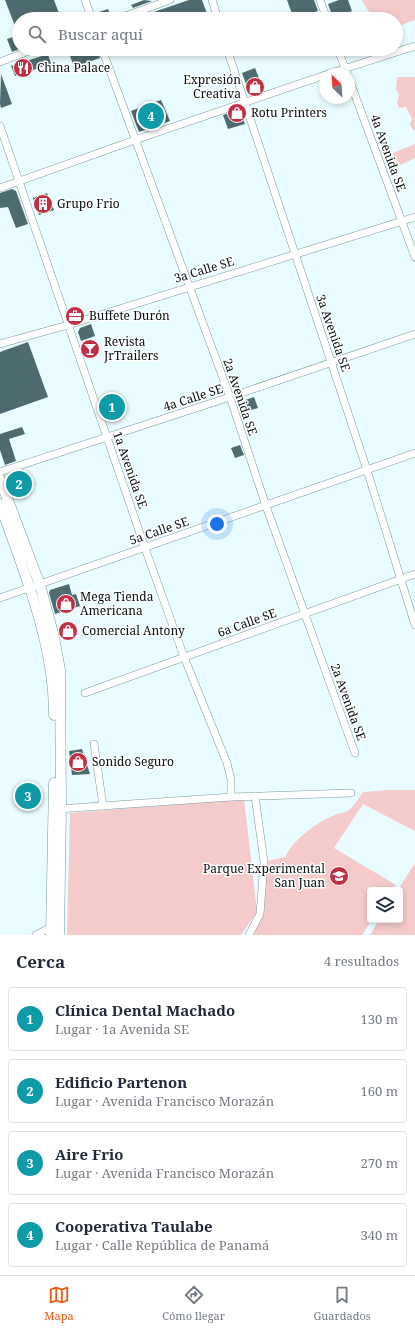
<!DOCTYPE html>
<html lang="es">
<head>
<meta charset="utf-8">
<style>
	body { margin:0; font-family:"Noto Serif",serif; background:#f2f2f3; color:#1f2937 }
	.controls { position:absolute; right:12px; bottom:12px; display:grid; overflow:hidden; border-radius:4px; box-shadow:0 2px 6px #0003 }
	.controls button { width:36px; height:36px; display:grid; place-items:center; padding:0; border:0; border-bottom:1px solid #e0e1e3; background:#fff; color:#1f2937; font:20px sans-serif }
	.compass { position:absolute; left:319px; top:68px; width:36px; height:36px; border-radius:50%; background:#fff; box-shadow:0 2px 6px #0003; rotate:335deg }
	.you { position:absolute; left:217px; top:524px; width:14px; height:14px; margin:-10px; border:3px solid #fff; border-radius:50%; background:#1a73e8; box-shadow:0 0 0 6px #1a73e833 }
	.badge { display:grid; place-items:center; width:26px; height:26px; border-radius:50%; background:#ea580c; color:#fff; font-size:13px; font-weight:700 }
	.pin { position:absolute; translate:-50% -50%; border:2px solid #fff; box-shadow:0 1px 4px #0006 }
	.list { margin:0; padding:0; list-style:none }
	h2 { display:flex; justify-content:space-between; align-items:center; height:52px; margin:0; padding:0 16px; font-size:17px }
	h2 small { font-size:13px; font-weight:400; color:#747a83 }
	.list li { display:grid; grid-template-columns:26px 1fr auto; gap:12px; align-items:center; box-sizing:border-box; height:64px; margin:0 8px 8px; padding:0 8px; border:1px solid #e0e1e3; border-radius:4px }
	.list b { display:block; font-size:15px; white-space:nowrap }
	.list p { margin:0; font-size:13px; white-space:nowrap; color:#747a83 }
	.list em { font-size:13px; font-style:normal; color:#747a83 }
	.icon { flex:none; width:22px; height:22px; fill:none; stroke:currentColor; stroke-width:2; stroke-linecap:round; stroke-linejoin:round }
	.map { position:relative; flex:none; width:415px; height:935px; overflow:hidden }
	.search { position:absolute; background:#fff; box-shadow:0 2px 6px #0003; left:12px; right:12px; top:12px; height:44px; display:flex; align-items:center; gap:10px; box-sizing:border-box; padding:0 14px; border-radius:22px; color:#747a83; font-size:15px }
	.sheet { height:340px; background:#fff }
	nav { display:flex; justify-content:space-around; align-items:center; box-sizing:border-box; height:56px; border-top:1px solid #e0e1e3; background:#fff; font-size:11px; color:#747a83 }
	nav a { display:grid; justify-items:center; gap:2px }
	nav .on { color:#ea580c }
	.map>svg:first-child { display:block }
</style>
</head>
<body>
<div class="map">
<svg width="415" height="935" viewBox="0 0 415 935">
	<rect width="100%" height="100%" fill="#e9fcff"/>
	<g fill="#f4caca">
		<path d="M 362,0 L 415,0 L 415,20 L 396,27 L 396,19 C 375,19 372,19 362,0 Z"/>
		<path d="M 397,77 L 415,77 L 415,129 L 413,130 L 410,124 L 412,119 L 406,107 L 399,108 L 397,103 L 399,95 L 396,89 Z"/>
		<path d="M 415,144 L 415,158 L 398,166 L 393,153 Z"/>
		<path d="M 389,790 L 415,790 L 415,831 L 363,804 L 334,848 L 396,885 L 392,890 L 370,890 L 370,920 L 372,920 L 362,935 L 249,935 L 260,911 L 264,862 L 285,857 C 294,839 317,822 335,815 C 339,813 346,813 349,810 C 355,805 359,798 363,792 Z"/>
		<path d="M 244,799 L 257,912 L 241,935 L 67,935 L 70,813 Z"/>
		<path d="M 415,863 L 415,935 L 370,935 L 379,920 L 400,920 L 400,890 L 398,890 Z"/>
	</g>
	<g fill="#4e6c70">
		<path d="M 5,0 L 54,0 L 61,19 L 19,19 L 18,34 Z"/>
		<path d="M 144,0 L 152,1 L 133,8 L 131,5 Z"/>
		<path d="M 189,0 L 202,0 L 209,19 L 139,19 L 139,17 Z"/>
		<path d="M 287,0 L 314,0 L 318,11 L 294,19 Z"/>
		<path d="M 339,0 L 348,0 L 352,11 L 333,18 L 328,4 Z"/>
		<path d="M 108,9 L 112,19 L 98,19 L 96,13 Z"/>
		<path d="M 19,35 L 19,49 L 12,52 L 7,39 Z"/>
		<path d="M 80,49 L 97,49 L 100,58 L 74,67 L 69,53 Z"/>
		<path d="M 48,54 L 51,64 L 15,76 L 11,66 Z"/>
		<path d="M 255,68 L 264,91 L 250,95 L 242,73 Z"/>
		<path d="M 1,74 L 12,104 L 1,108 L 0,104 Z"/>
		<path d="M 161,100 L 170,121 L 139,132 L 131,111 Z"/>
		<path d="M 239,110 L 245,124 L 228,129 L 223,115 Z"/>
		<path d="M 12,189 L 16,191 L 28,224 L 16,228 L 8,207 L 0,208 L 0,193 Z"/>
		<path d="M 47,193 L 54,210 L 39,215 L 33,198 Z"/>
		<path d="M 91,324 L 95,336 L 81,341 L 78,332 L 80,328 Z"/>
		<path d="M 28,342 L 48,397 L 0,414 L 0,352 Z"/>
		<path d="M 254,397 L 258,408 L 241,413 L 237,403 Z"/>
		<path d="M 22,427 L 25,434 L 9,439 L 16,461 L 5,465 L 0,450 L 0,434 Z"/>
		<path d="M 240,445 L 244,455 L 235,458 L 231,448 Z"/>
		<path d="M 20,471 L 20,474 L 23,473 L 28,491 L 15,495 L 8,474 Z"/>
		<path d="M 69,584 L 72,595 L 76,594 L 80,606 L 55,614 L 49,593 L 50,590 Z"/>
		<path d="M 82,749 L 90,774 L 72,775 L 69,751 Z"/>
		<path d="M 38,790 L 37,799 L 34,805 L 25,807 L 20,802 L 19,793 Z"/>
	</g>
	<g fill="none" stroke-linecap="round" stroke-linejoin="round">
		<g stroke="#7a989d" stroke-width="8">
			<g id="minor">
				<path d="M 85,0 L 92,19"/>
				<path d="M 212,0 L 218,19"/>
				<path d="M 320,0 L 327,19"/>
				<path d="M 117,19 L 170,0"/>
				<path d="M 102,49 L 230,397 L 266,506 L 355,753"/>
				<path d="M 227,49 L 367,470 L 415,625"/>
				<path d="M 338,49 L 347,74"/>
				<path d="M 0,62 L 34,49"/>
				<path d="M 328,74 L 415,46"/>
				<path d="M 349,79 L 415,257"/>
				<path d="M 0,126 L 145,548 L 184,657 L 227,763 L 231,779 L 231,797"/>
				<path d="M 0,188 L 135,140 L 325,75"/>
				<path d="M 0,344 L 68,325 L 415,217"/>
				<path d="M 0,472 L 230,397 L 415,334"/>
				<path d="M 0,598 L 415,453"/>
				<path d="M 85,693 L 415,574"/>
				<path d="M 94,744 L 103,806"/>
				<path d="M 58,809 L 231,797 L 351,793"/>
				<path d="M 36,935 L 53,926"/>
				<path d="M 249,935 L 260,914 L 264,862 L 255,796"/>
			</g>
		</g>
		<g stroke="#7a989d" stroke-width="11">
			<g id="secondary">
				<path d="M 0,479 L 40,585 L 54,637 L 60,670 L 61,808 L 59,935"/>
				<path d="M 0,504 C 24,572 54,641 54,715"/>
				<path d="M 51,935 L 54,783"/>
			</g>
		</g>
		<use href="#minor" stroke="#fff" stroke-width="7"/>
		<use href="#secondary" stroke="#fff" stroke-width="10"/>
	</g>
	<defs>
		<g id="restaurant-disc" transform="scale(1)"><circle r="9.5" fill="#c02f43" stroke="#fff"/><path d="M-5-6h1v4h1v-4h1v4h1v-4h1v5L-1.5 .5V6h-2V.5L-5-1ZM5-6V6H3V1.5H1.5Q1.5-4 5-6Z" fill="#fff"/></g>
		<g id="shop-disc" transform="scale(1)"><circle r="9.5" fill="#c02f43" stroke="#fff"/><path d="M-5-2.5h2.3a2.7 3.5 0 0 1 5.4 0H5L5.5 6h-11ZM-1.5-2.5h3a1.5 2.3 0 0 0-3 0Z" fill="#fff"/></g>
		<g id="building-disc" transform="scale(1)"><circle r="9.5" fill="#c02f43" stroke="#fff"/><path d="M-4-6H4V6H1V3H-1V6H-4ZM-2.5-4.3h1.7v1.8h-1.7ZM.8-4.3h1.7v1.8H.8ZM-2.5-1h1.7V.8h-1.7ZM.8-1h1.7V.8H.8Z" fill="#fff"/></g>
		<g id="office-disc" transform="scale(1)"><circle r="9.5" fill="#c02f43" stroke="#fff"/><path d="M-6-3h4V-5.5h4V-3h4V5H-6ZM-1-4.5V-3h2v-1.5ZM-6 0V1H6V0Z" fill="#fff"/></g>
		<g id="bar-disc" transform="scale(1)"><circle r="9.5" fill="#c02f43" stroke="#fff"/><path d="M-6-5H6L.8 .8V4.5H3.5V6h-7V4.5H-.8V.8Z" fill="#fff"/></g>
		<g id="university-disc" transform="scale(1)"><circle r="9.5" fill="#c02f43" stroke="#fff"/><path d="M0-5L7-2L0 1L-7-2ZM-4 1L0 2.5L4 1V4Q0 6-4 4Z" fill="#fff"/></g>
	</defs>
	<g fill-rule="evenodd">
		<use href="#restaurant-disc" x="23" y="68"/>
		<use href="#shop-disc" x="255" y="87"/>
		<use href="#shop-disc" x="237" y="113"/>
		<use href="#building-disc" x="43" y="204"/>
		<use href="#office-disc" x="75" y="316"/>
		<use href="#bar-disc" x="90" y="349"/>
		<use href="#shop-disc" x="66" y="604"/>
		<use href="#shop-disc" x="68" y="631"/>
		<use href="#shop-disc" x="78" y="762"/>
		<use href="#university-disc" x="339" y="876"/>
	</g>
	<g text-anchor="middle" stroke-width="3" stroke-linejoin="round" paint-order="stroke">
		<g font-size="12" fill="#040e10" stroke="#fff" text-anchor="start">
			<text x="37" y="72">China Palace</text>
			<text x="241" y="84" text-anchor="end">Expresión<tspan x="241" dy="14">Creativa</tspan></text>
			<text x="251" y="117">Rotu Printers</text>
			<text x="57" y="208">Grupo Frio</text>
			<text x="89" y="320">Buffete Durón</text>
			<text x="104" y="346">Revista<tspan x="104" dy="14">JrTrailers</tspan></text>
			<text x="80" y="601">Mega Tienda<tspan x="80" dy="14">Americana</tspan></text>
			<text x="82" y="635">Comercial Antony</text>
			<text x="92" y="766">Sonido Seguro</text>
			<text x="325" y="873" text-anchor="end">Parque Experimental<tspan x="325" dy="14">San Juan</tspan></text>
		</g>
		<g font-size="12" fill="#040e10" stroke="#fff">
			<text transform="translate(388 153) rotate(70)" y="4">4a Avenida SE</text>
			<text transform="translate(204 270) rotate(-17)" y="4">3a Calle SE</text>
			<text transform="translate(333 333) rotate(71)" y="4">3a Avenida SE</text>
			<text transform="translate(240 397) rotate(71)" y="4">2a Avenida SE</text>
			<text transform="translate(193 398) rotate(-18)" y="4">4a Calle SE</text>
			<text transform="translate(130 470) rotate(71)" y="4">1a Avenida SE</text>
			<text transform="translate(159 531) rotate(-19)" y="4">5a Calle SE</text>
			<text transform="translate(247 623) rotate(-20)" y="4">6a Calle SE</text>
			<text transform="translate(348 702) rotate(70)" y="4">2a Avenida SE</text>
		</g>
	</g>
</svg>
<div class="controls">
<button><svg class="icon" aria-label="layers" viewBox="0 0 24 24"><path d="M12 4l9 5-9 5-9-5zM3 14l9 5 9-5"/></svg></button>
</div>
<svg class="compass" viewBox="-18 -18 36 36"><path d="M0-13l5 13h-10z" fill="#e53935"/><path d="M0 13l5-13h-10z" fill="#747a83"/></svg>
<div class="you"></div>
<div class="pin badge" style="left:112px;top:407px;background:#0f9aa8">1</div>
<div class="pin badge" style="left:19px;top:484px;background:#0f9aa8">2</div>
<div class="pin badge" style="left:28px;top:796px;background:#0f9aa8">3</div>
<div class="pin badge" style="left:151px;top:116px;background:#0f9aa8">4</div>
<div class="search"><svg class="icon" aria-label="search" viewBox="0 0 24 24"><circle cx="10" cy="10" r="6"/><path d="M15 15l6 6"/></svg>Buscar aquí</div>
</div>
<section class="sheet">
<h2>Cerca<small>4 resultados</small></h2>
<ul class="list">
<li><span class="badge" style="background:#0f9aa8">1</span><div><b>Clínica Dental Machado</b><p>Lugar · 1a Avenida SE</p></div><em>130 m</em></li>
<li><span class="badge" style="background:#0f9aa8">2</span><div><b>Edificio Partenon</b><p>Lugar · Avenida Francisco Morazán</p></div><em>160 m</em></li>
<li><span class="badge" style="background:#0f9aa8">3</span><div><b>Aire Frio</b><p>Lugar · Avenida Francisco Morazán</p></div><em>270 m</em></li>
<li><span class="badge" style="background:#0f9aa8">4</span><div><b>Cooperativa Taulabe</b><p>Lugar · Calle República de Panamá</p></div><em>340 m</em></li>
</ul>
</section>
<nav>
<a class="on"><svg class="icon" aria-label="map" viewBox="0 0 24 24"><path d="M3 6l6-2 6 2 6-2v14l-6 2-6-2-6 2zM9 4v14M15 6v14"/></svg>Mapa</a>
<a><svg class="icon" aria-label="directions" viewBox="0 0 24 24"><path d="M12 3l9 9-9 9-9-9zM9 14v-3h6M13 9l2 2-2 2"/></svg>Cómo llegar</a>
<a><svg class="icon" aria-label="saved" viewBox="0 0 24 24"><path d="M7 4h10v16l-5-4-5 4z"/></svg>Guardados</a>
</nav>
</body>
</html>
